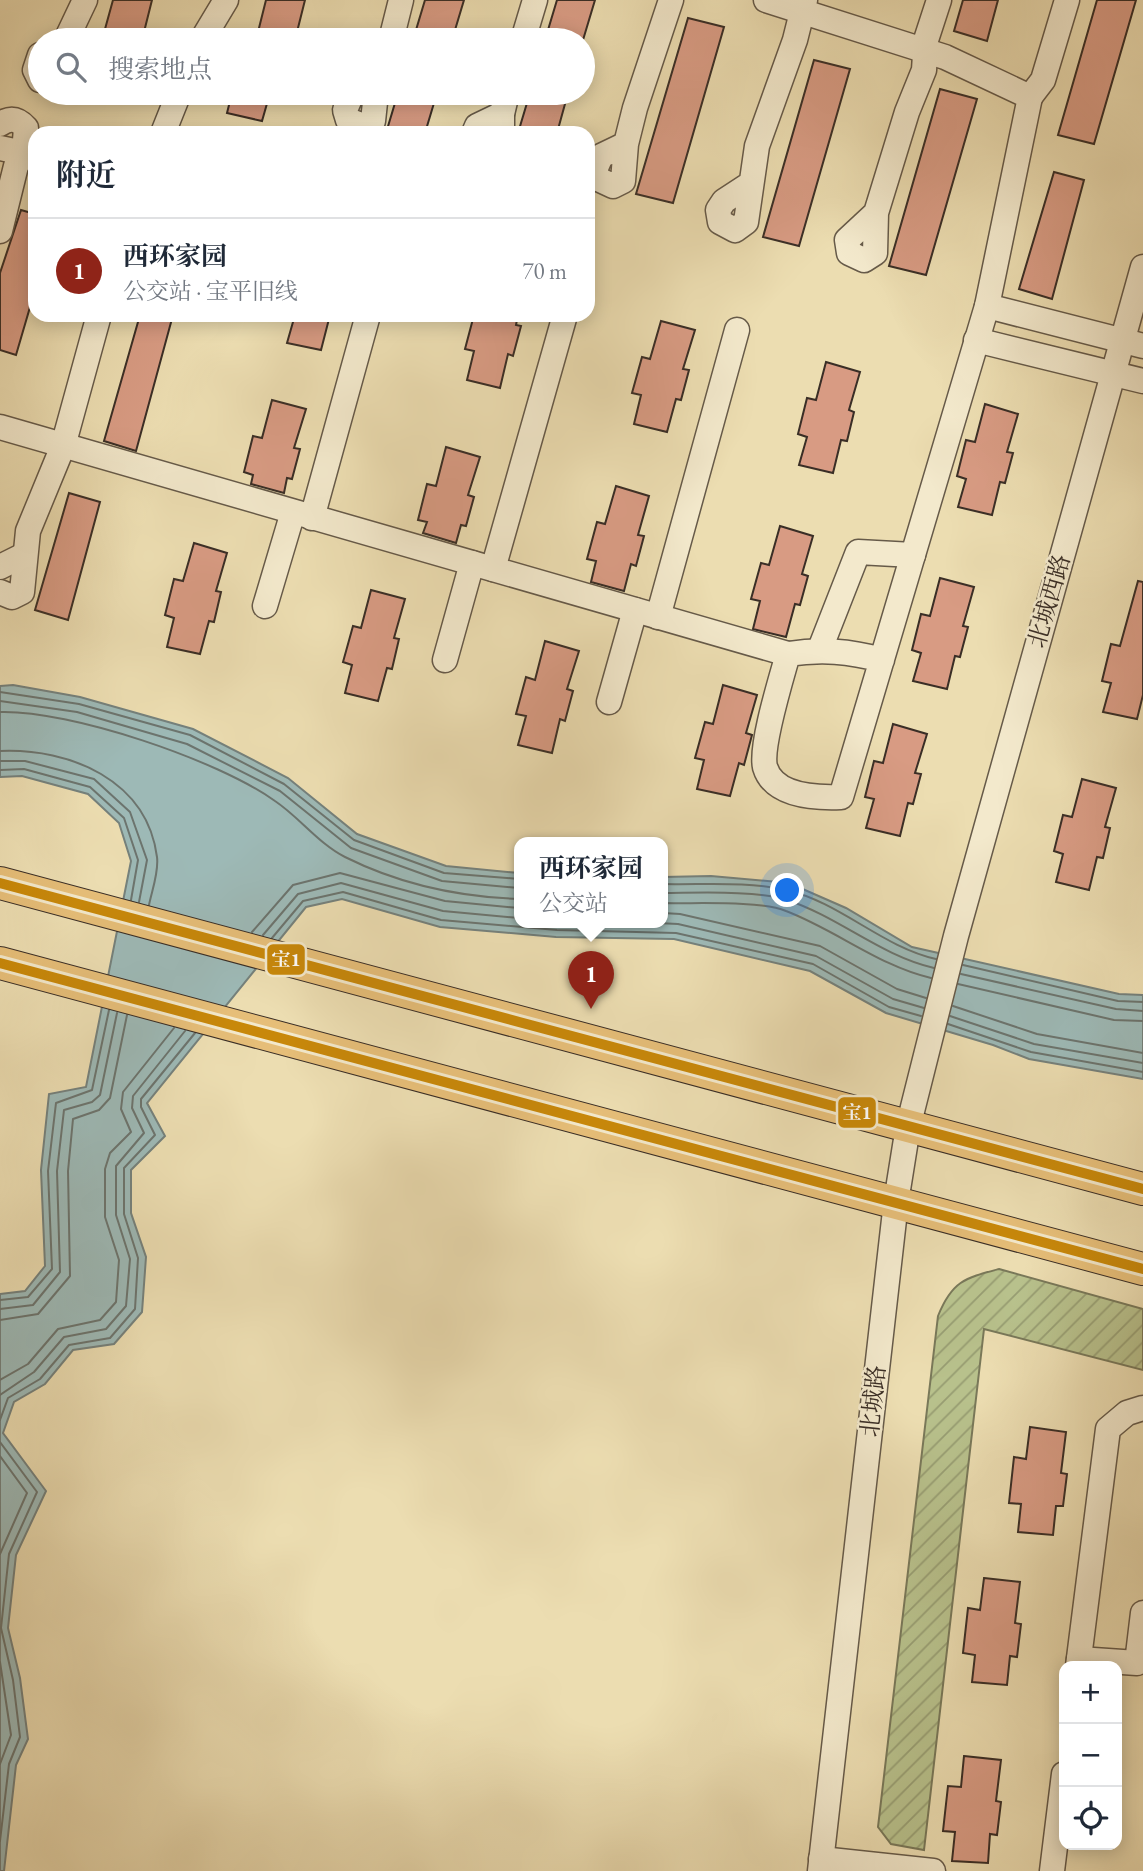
<!DOCTYPE html>
<html lang="zh">
<head>
<meta charset="utf-8">
<style>
	body { margin:0; font-family:"EB Garamond","Noto Serif SC",serif; background:#f2f2f3; color:#1f2937 }
	.controls { position:absolute; right:21px; bottom:21px; display:grid; overflow:hidden; border-radius:14px; box-shadow:0 4px 18px #0003 }
	.controls button { width:63px; height:63px; display:grid; place-items:center; padding:0; border:0; border-bottom:2px solid #e0e1e3; background:#fff; color:#1f2937; font:35px sans-serif }
	.you { position:absolute; left:788px; top:891px; width:24px; height:24px; margin:-18px; border:5px solid #fff; border-radius:50%; background:#1a73e8; box-shadow:0 0 0 10px #1a73e833 }
	.badge { display:grid; place-items:center; width:46px; height:46px; border-radius:50%; background:#8f2418; color:#fff; font-size:23px; font-weight:700 }
	.pin { position:absolute; translate:-50% -58px; filter:drop-shadow(0 2px 4px #0008) }
	.pin::after { content:''; position:absolute; top:37px; width:24px; height:21px; background:inherit; clip-path:polygon(0 0,100% 0,50% 100%) }
	.popup { position:absolute; left:514px; top:837px; width:154px; height:91px; box-sizing:border-box; display:grid; place-content:center; border-radius:14px; background:#fff; filter:drop-shadow(0 2px 5px #0005); font-size:23px; white-space:nowrap; color:#747a83 }
	.popup b { font-size:26px; color:#1f2937 }
	.popup::after { content:''; position:absolute; left:50%; top:100%; margin-left:-14px; border:14px solid transparent; border-top-color:#fff }
	.list { margin:0; padding:0; list-style:none }
	h2 { display:flex; justify-content:space-between; align-items:center; height:91px; margin:0; padding:0 28px; font-size:30px }
	h2 small { font-size:23px; font-weight:400; color:#747a83 }
	.list li { display:grid; grid-template-columns:46px 1fr auto; gap:21px; align-items:center; box-sizing:border-box; height:105px; padding:0 28px; border-top:2px solid #e0e1e3 }
	.list b { display:block; font-size:26px; white-space:nowrap }
	.list p { margin:0; font-size:23px; white-space:nowrap; color:#747a83 }
	.list em { font-size:23px; font-style:normal; color:#747a83 }
	.icon { flex:none; width:38px; height:38px; fill:none; stroke:currentColor; stroke-width:2; stroke-linecap:round; stroke-linejoin:round }
	.map { position:relative; flex:none; width:1143px; height:1871px; overflow:hidden }
	.search { position:absolute; background:#fff; box-shadow:0 4px 18px #0003; left:28px; top:28px; width:567px; height:77px; display:flex; align-items:center; gap:18px; box-sizing:border-box; padding:0 24px; border-radius:38px; color:#747a83; font-size:26px }
	.panel { position:absolute; background:#fff; box-shadow:0 4px 18px #0003; left:28px; top:126px; width:567px; height:196px; border-radius:21px }
	.map>svg:first-child { display:block }
</style>
</head>
<body>
<div class="map">
<svg width="1143" height="1871" viewBox="0 0 1143 1871">
	<defs>
		<pattern id="garden-furrows" width="10" height="10" patternUnits="userSpaceOnUse" patternTransform="scale(1.75)"><rect width="10" height="10" fill="#b8c18c"/><path d="M-1 1l2-2M0 10L10 0M9 11l2-2" fill="none" stroke="#979d72"/></pattern>
	</defs>
	<rect width="100%" height="100%" fill="#ecddb1"/>
	<filter id="stains"><feTurbulence type="fractalNoise" baseFrequency=".00286" numOctaves="4"/><feColorMatrix values="0 0 0 0 .2 0 0 0 0 .09 0 0 0 0 .02 0 0 0 .5 -.17"/></filter>
	<radialGradient id="worn" r=".72"><stop offset=".6" stop-color="#630" stop-opacity="0"/><stop offset="1" stop-color="#630" stop-opacity=".3"/></radialGradient>
	<path fill="url(#garden-furrows)" stroke="#797859" stroke-width="2" d="M 999,1269 L 1143,1309 L 1143,1370 L 984,1329 L 924,1850 L 891,1844 L 878,1827 L 938,1316 C 952,1281 965,1278 999,1269 Z"/>
	<path fill="#9db9b6" stroke="#75817c" stroke-width="2" d="M 13,685 L 80,697 L 193,729 L 288,778 L 357,834 L 446,866 L 519,873 L 519,923 L 663,923 L 663,877 L 711,876 L 789,883 L 846,908 L 912,947 L 1119,994 L 1143,995 L 1143,1079 L 1029,1059 L 993,1045 L 886,1013 L 810,971 L 674,939 L 556,937 L 440,927 L 342,899 L 306,907 L 147,1103 L 165,1136 L 131,1170 L 131,1213 L 146,1257 L 142,1312 L 114,1344 L 73,1350 L 45,1384 L 14,1402 L 3,1433 L 46,1491 L 16,1555 L 8,1628 L 20,1678 L 28,1739 L 16,1765 L 4,1871 L 0,1871 L 0,1294 L 25,1291 L 45,1266 L 41,1170 L 49,1094 L 86,1087 L 131,861 L 119,823 L 88,794 L 22,776 L 0,777 L 0,686 Z"/>
	<g fill="none" stroke-linecap="round" stroke-linejoin="round">
		<g stroke="#6c746e" stroke-width="2">
			<path d="M 0,692 L 79,704 L 190,735 L 284,784 L 354,840 L 444,873 L 519,879"/>
			<path d="M 0,701 L 77,712 L 187,744 L 280,791 L 351,848 L 442,881 L 519,888"/>
			<path d="M 0,712 C 70,710 218,760 275,801 C 299,817 319,844 345,857 C 399,884 460,897 519,899"/>
			<path d="M 0,751 C 70,748 147,780 157,857 C 159,872 152,890 149,905"/>
			<path d="M 0,761 L 25,761 L 94,779 L 130,812 L 147,860 L 139,902"/>
			<path d="M 0,770 L 24,769 L 90,787 L 124,818 L 138,860 L 131,900"/>
			<path d="M 663,884 C 703,885 746,881 786,890 C 840,902 882,947 936,959"/>
			<path d="M 663,893 C 696,893 757,890 787,900 C 839,917 881,956 934,968"/>
			<path d="M 663,903 C 694,904 759,900 786,911 C 836,930 879,966 931,978"/>
			<path d="M 663,913 L 680,914 L 820,946 L 897,989 L 926,998"/>
			<path d="M 657,923 L 678,924 L 816,956 L 893,999 L 924,1008"/>
			<path d="M 252,932 L 293,885 L 340,873 L 445,901 L 519,908"/>
			<path d="M 263,935 L 298,894 L 341,883 L 443,911 L 519,918"/>
			<path d="M 272,938 L 303,901 L 343,892 L 441,920 L 557,930 L 676,933 L 813,964 L 889,1007 L 921,1016"/>
			<path d="M 963,965 L 1118,1001 L 1143,1002"/>
			<path d="M 961,974 L 1116,1009 L 1143,1011"/>
			<path d="M 958,984 L 1114,1020 L 1143,1021"/>
			<path d="M 953,1006 L 1037,1034 L 1143,1053"/>
			<path d="M 950,1016 L 1034,1044 L 1143,1063"/>
			<path d="M 948,1024 L 1031,1052 L 1143,1072"/>
			<path d="M 0,1300 L 28,1297 L 52,1269 L 48,1171 L 56,1103 L 92,1090 L 109,1010"/>
			<path d="M 0,1309 L 33,1305 L 60,1272 L 57,1171 L 64,1110 L 92,1102 L 100,1095 L 117,1013"/>
			<path d="M 0,1320 L 38,1314 L 70,1276 L 68,1171 L 73,1119 L 99,1110 L 110,1098 L 127,1015"/>
			<path d="M 0,1380 L 28,1364 L 58,1329 L 100,1320 L 116,1302 L 119,1260 L 105,1217 L 105,1169 L 110,1153 L 131,1132 L 121,1109 L 123,1092 L 174,1028"/>
			<path d="M 0,1395 L 34,1372 L 64,1337 L 106,1329 L 126,1306 L 130,1259 L 116,1215 L 116,1166 L 144,1133 L 132,1108 L 133,1096 L 185,1031"/>
			<path d="M 0,1420 L 8,1398 L 40,1379 L 69,1345 L 110,1338 L 135,1309 L 138,1258 L 124,1214 L 124,1168 L 155,1135 L 141,1107 L 141,1099 L 195,1033"/>
			<path d="M 0,1442 L 37,1492 L 9,1554 L 1,1628 L 13,1680 L 20,1737 L 9,1764 L 0,1841"/>
			<path d="M 0,1456 L 27,1493 L 0,1554"/>
			<path d="M 0,1662 L 11,1735 L 0,1764"/>
		</g>
	</g>
	<g fill="#d89b83" stroke="#3a2e26" stroke-width="2">
		<path d="M 113,0 L 152,0 L 142,40 L 102,40 Z"/>
		<path d="M 266,0 L 305,0 L 295,40 L 256,40 Z"/>
		<path d="M 425,0 L 464,0 L 452,40 L 413,40 Z"/>
		<path d="M 557,0 L 595,0 L 583,40 L 545,40 Z"/>
		<path d="M 963,0 L 998,0 L 987,41 L 954,31 Z"/>
		<path d="M 1097,0 L 1136,0 L 1094,144 L 1058,135 Z"/>
		<path d="M 688,18 L 724,27 L 673,203 L 636,194 Z"/>
		<path d="M 814,60 L 850,69 L 799,246 L 763,237 Z"/>
		<path d="M 940,89 L 977,99 L 926,275 L 889,266 Z"/>
		<path d="M 232,93 L 270,93 L 262,121 L 227,113 Z"/>
		<path d="M 398,93 L 437,93 L 425,133 L 386,133 Z"/>
		<path d="M 530,93 L 568,93 L 557,133 L 518,133 Z"/>
		<path d="M 1054,172 L 1084,180 L 1052,299 L 1019,289 Z"/>
		<path d="M 21,210 L 35,214 L 35,290 L 16,355 L 0,350 L 0,273 Z"/>
		<path d="M 140,315 L 173,315 L 136,451 L 104,441 Z"/>
		<path d="M 295,315 L 330,315 L 321,350 L 287,343 Z"/>
		<path d="M 474,315 L 518,315 L 516,325 L 521,326 L 513,356 L 508,354 L 500,388 L 467,380 L 474,351 L 465,349 Z"/>
		<path d="M 661,321 L 695,330 L 683,369 L 689,370 L 681,400 L 676,399 L 667,432 L 634,424 L 641,395 L 632,393 L 642,357 L 650,359 Z"/>
		<path d="M 826,362 L 860,372 L 849,410 L 854,412 L 847,441 L 841,440 L 833,473 L 799,465 L 807,437 L 798,434 L 807,398 L 816,400 Z"/>
		<path d="M 272,400 L 306,409 L 294,448 L 300,449 L 292,479 L 287,478 L 284,493 L 251,484 L 253,475 L 244,472 L 253,436 L 262,438 Z"/>
		<path d="M 985,404 L 1018,414 L 1007,452 L 1013,453 L 1005,483 L 1000,482 L 992,515 L 958,507 L 966,479 L 957,476 L 966,440 L 975,442 Z"/>
		<path d="M 446,447 L 480,457 L 468,495 L 474,497 L 466,526 L 461,525 L 456,543 L 423,533 L 427,522 L 418,520 L 427,484 L 436,486 Z"/>
		<path d="M 616,486 L 649,496 L 638,535 L 644,536 L 636,566 L 631,564 L 624,591 L 591,582 L 596,561 L 587,559 L 597,522 L 605,524 Z"/>
		<path d="M 69,493 L 100,502 L 68,620 L 35,610 Z"/>
		<path d="M 780,526 L 813,536 L 802,574 L 808,576 L 800,605 L 795,604 L 786,637 L 753,629 L 760,601 L 751,599 L 761,563 L 769,565 Z"/>
		<path d="M 194,543 L 227,553 L 216,591 L 221,592 L 214,622 L 209,621 L 200,654 L 167,647 L 174,618 L 165,615 L 174,579 L 183,581 Z"/>
		<path d="M 940,578 L 974,587 L 963,626 L 968,627 L 960,657 L 955,656 L 947,689 L 913,681 L 921,653 L 912,650 L 921,614 L 930,616 Z"/>
		<path d="M 1138,581 L 1143,582 L 1143,695 L 1137,719 L 1103,712 L 1111,683 L 1102,681 L 1111,644 L 1120,646 Z"/>
		<path d="M 371,590 L 405,599 L 394,638 L 399,639 L 392,669 L 387,668 L 378,701 L 345,693 L 352,665 L 343,662 L 353,626 L 361,628 Z"/>
		<path d="M 545,641 L 579,651 L 567,689 L 573,691 L 565,721 L 560,719 L 552,753 L 518,745 L 526,716 L 516,714 L 526,677 L 535,680 Z"/>
		<path d="M 723,685 L 757,695 L 746,733 L 752,735 L 744,765 L 739,763 L 730,796 L 697,789 L 704,760 L 695,758 L 705,722 L 713,724 Z"/>
		<path d="M 893,724 L 927,734 L 915,773 L 921,774 L 913,804 L 908,803 L 900,836 L 866,828 L 874,799 L 865,797 L 874,761 L 883,763 Z"/>
		<path d="M 1082,779 L 1116,788 L 1105,827 L 1110,828 L 1103,858 L 1097,857 L 1089,890 L 1056,882 L 1063,854 L 1054,851 L 1063,815 L 1072,817 Z"/>
		<path d="M 1030,1427 L 1066,1432 L 1061,1473 L 1067,1474 L 1063,1506 L 1056,1506 L 1053,1535 L 1018,1532 L 1021,1504 L 1009,1503 L 1014,1457 L 1026,1459 Z"/>
		<path d="M 984,1578 L 1020,1582 L 1015,1623 L 1021,1624 L 1017,1657 L 1010,1656 L 1007,1685 L 972,1682 L 975,1655 L 963,1653 L 968,1608 L 980,1610 Z"/>
		<path d="M 964,1756 L 1001,1760 L 996,1801 L 1001,1802 L 997,1835 L 990,1834 L 988,1863 L 952,1861 L 955,1832 L 943,1831 L 948,1786 L 961,1787 Z"/>
	</g>
	<g fill="none" stroke-linecap="round" stroke-linejoin="round">
		<g stroke="#665a49" stroke-width="27">
			<g id="minor">
				<path d="M 766,0 L 945,57 L 1030,97 L 987,306 L 841,797 C 816,798 774,797 765,767 C 760,746 782,676 788,654 C 821,649 849,651 882,660"/>
				<path d="M 66,40 L 85,0"/>
				<path d="M 202,40 L 226,0"/>
				<path d="M 391,40 L 401,0"/>
				<path d="M 523,40 L 535,0"/>
				<path d="M 40,55 L 35,70 L 40,80"/>
				<path d="M 358,93 L 351,96 L 345,110 L 348,120 L 363,126 L 373,121 L 376,93"/>
				<path d="M 1030,97 L 1043,80 L 1067,0"/>
				<path d="M 0,124 C 11,117 18,119 26,128 L 24,153 L 16,166 L 0,231"/>
				<path d="M 163,133 L 179,93"/>
				<path d="M 474,133 L 477,126 L 502,114"/>
				<path d="M 502,133 L 502,114 L 507,93"/>
				<path d="M 626,144 L 601,156 L 595,170 L 598,179 L 613,186 L 623,181 L 626,144 L 635,108 L 671,0"/>
				<path d="M 0,148 L 24,153"/>
				<path d="M 750,184 L 724,201 L 718,210 L 720,222 L 735,230 L 746,222 L 757,146 L 795,40 L 805,0"/>
				<path d="M 876,213 L 847,240 L 849,253 L 864,260 L 875,253 L 876,213 L 907,112 L 924,70 L 926,40 L 939,0"/>
				<path d="M 987,306 L 1143,346"/>
				<path d="M 976,340 L 1143,381"/>
				<path d="M 0,427 L 788,654"/>
				<path d="M 312,518 L 368,315"/>
				<path d="M 0,567 L 24,555"/>
				<path d="M 493,569 L 565,315"/>
				<path d="M 0,592 L 12,597 L 22,592 L 28,531 L 63,446 L 99,315"/>
				<path d="M 265,606 L 293,512"/>
				<path d="M 658,617 L 737,330"/>
				<path d="M 820,649 L 858,552 L 913,555"/>
				<path d="M 445,660 L 472,563"/>
				<path d="M 609,702 L 635,610"/>
				<path d="M 1079,1659 L 1137,1663 L 1143,1613"/>
				<path d="M 1078,1666 L 1108,1429 L 1127,1413 L 1143,1408"/>
				<path d="M 821,1859 L 933,1871"/>
				<path d="M 820,1871 L 896,1202 L 908,1127 L 956,936 L 1143,267"/>
				<path d="M 1052,1871 L 1064,1774"/>
			</g>
		</g>
		<g stroke="#3a2e26" stroke-width="34">
			<g id="major">
				<path d="M 0,883 L 1143,1189"/>
				<path d="M 0,963 L 1143,1269"/>
			</g>
		</g>
		<use href="#minor" stroke="#f3e9cc" stroke-width="24"/>
		<use href="#major" stroke="#e6be78" stroke-width="32"/>
		<g stroke="#f3e9cc" stroke-width="16">
			<g id="bus-1">
				<path d="M 0,883 L 1143,1189"/>
				<path d="M 0,963 L 1143,1269"/>
			</g>
		</g>
		<use href="#bus-1" stroke="#c8880a" stroke-width="10"/>
	</g>
	<g text-anchor="middle" stroke-width="5" stroke-linejoin="round" paint-order="stroke">
		<g font-size="24" fill="#3a2e26" stroke="#f3e9cc">
			<text transform="translate(1049 601) rotate(-74)" y="8">北城西路</text>
			<text transform="translate(873 1401) rotate(-84)" y="8">北城路</text>
		</g>
	</g>
	<g stroke="#f3e9cc" stroke-width="2.5">
		<rect x="266" y="943" width="40" height="33" rx="7" fill="#c8880a"/>
		<rect x="837" y="1096" width="40" height="33" rx="7" fill="#c8880a"/>
	</g>
	<g font-size="19" text-anchor="middle" font-weight="bold" fill="#fff">
		<text x="286" y="966">宝1</text>
		<text x="857" y="1119">宝1</text>
	</g>
	<rect width="100%" height="100%" filter="url(#stains)"/>
	<rect width="100%" height="100%" fill="url(#worn)"/>
</svg>
<div class="controls">
<button>+</button>
<button>−</button>
<button><svg class="icon" aria-label="locate" viewBox="0 0 24 24"><circle cx="12" cy="12" r="6"/><path d="M12 2v4M12 18v4M2 12h4M18 12h4"/></svg></button>
</div>
<div class="you"></div>
<div class="pin badge" style="left:591px;top:1009px">1</div>
<div class="popup"><b>西环家园</b>公交站</div>
<div class="search"><svg class="icon" aria-label="search" viewBox="0 0 24 24"><circle cx="10" cy="10" r="6"/><path d="M15 15l6 6"/></svg>搜索地点</div>
<section class="panel">
<h2>附近<small></small></h2>
<ul class="list">
<li><span class="badge">1</span><div><b>西环家园</b><p>公交站 · 宝平旧线</p></div><em>70 m</em></li>
</ul>
</section>
</div>
</body>
</html>
